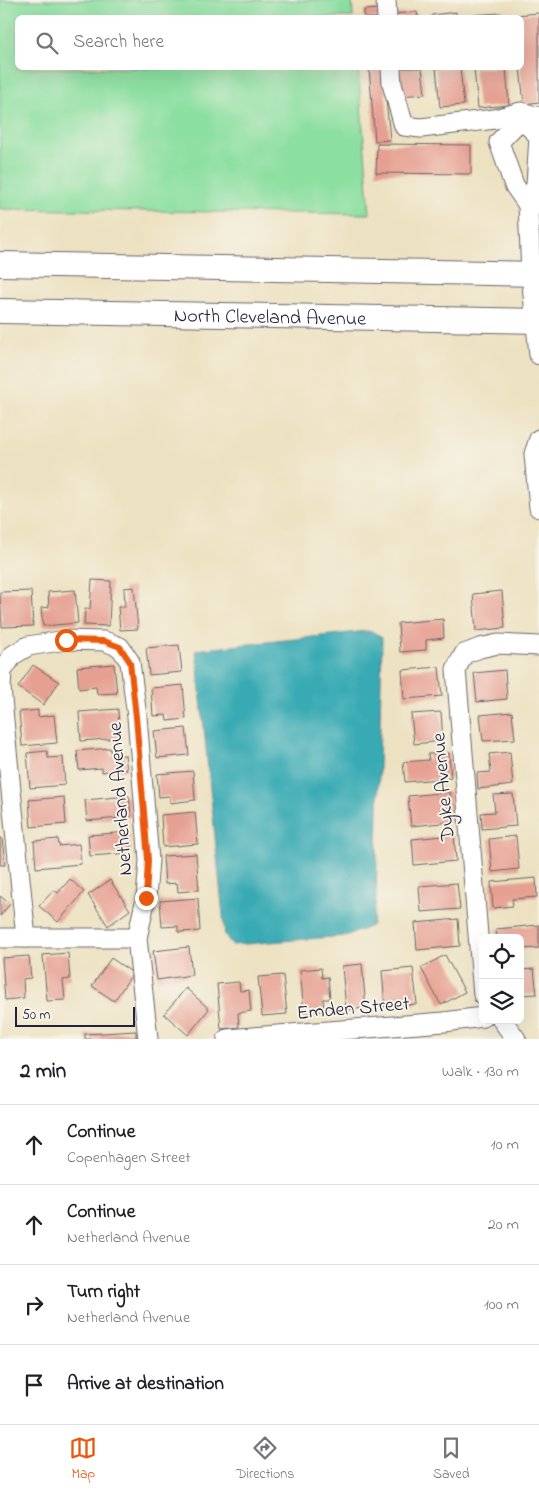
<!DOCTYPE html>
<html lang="en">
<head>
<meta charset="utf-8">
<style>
	body { margin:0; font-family:"Indie Flower",sans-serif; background:#f2f2f2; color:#202124 }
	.controls { position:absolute; right:15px; bottom:15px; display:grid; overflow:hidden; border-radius:8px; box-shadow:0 5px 20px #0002 }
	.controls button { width:45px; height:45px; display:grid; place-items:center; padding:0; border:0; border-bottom:1px solid #e0e0e0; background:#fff; color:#202124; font:25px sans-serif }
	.scale { position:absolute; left:15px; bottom:12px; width:120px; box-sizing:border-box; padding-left:5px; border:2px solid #22223b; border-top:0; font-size:14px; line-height:18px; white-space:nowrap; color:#22223b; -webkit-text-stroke:4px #f7f3e8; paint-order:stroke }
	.stop { position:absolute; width:15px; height:15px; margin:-11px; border:4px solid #ea580c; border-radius:50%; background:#fff }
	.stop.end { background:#ea580c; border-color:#fff; box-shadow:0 1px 5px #0008 }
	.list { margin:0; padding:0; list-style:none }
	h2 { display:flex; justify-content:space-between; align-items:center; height:65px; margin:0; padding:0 20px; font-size:21px }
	h2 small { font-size:16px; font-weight:400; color:#757577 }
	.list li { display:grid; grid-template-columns:32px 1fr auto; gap:15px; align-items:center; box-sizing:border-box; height:80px; padding:0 20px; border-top:1px solid #e0e0e0 }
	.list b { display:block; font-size:19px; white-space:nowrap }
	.list p { margin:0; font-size:16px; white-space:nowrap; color:#757577 }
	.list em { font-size:16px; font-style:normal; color:#757577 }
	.icon { flex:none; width:28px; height:28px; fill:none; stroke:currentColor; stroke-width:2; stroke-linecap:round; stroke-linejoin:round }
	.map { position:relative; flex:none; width:539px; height:1039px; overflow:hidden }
	.search { position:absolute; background:#fff; box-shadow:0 5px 20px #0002; left:15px; right:15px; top:15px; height:55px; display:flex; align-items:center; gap:12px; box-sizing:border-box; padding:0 18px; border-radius:8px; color:#757577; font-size:19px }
	.sheet { height:385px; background:#fff }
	nav { display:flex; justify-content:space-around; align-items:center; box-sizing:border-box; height:70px; border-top:1px solid #e0e0e0; background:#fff; font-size:14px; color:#757577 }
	nav a { display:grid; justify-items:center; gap:2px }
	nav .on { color:#ea580c }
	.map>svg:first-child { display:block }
</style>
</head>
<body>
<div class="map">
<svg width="539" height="1039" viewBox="0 0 539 1039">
	<rect width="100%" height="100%" fill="#f7f3e8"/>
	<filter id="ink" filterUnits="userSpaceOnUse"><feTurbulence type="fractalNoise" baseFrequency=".02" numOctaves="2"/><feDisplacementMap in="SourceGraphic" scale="10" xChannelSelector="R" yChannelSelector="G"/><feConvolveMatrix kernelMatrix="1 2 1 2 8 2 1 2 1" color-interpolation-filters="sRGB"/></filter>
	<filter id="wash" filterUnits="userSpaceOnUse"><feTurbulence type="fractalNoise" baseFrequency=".0096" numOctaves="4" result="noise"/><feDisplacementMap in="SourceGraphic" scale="20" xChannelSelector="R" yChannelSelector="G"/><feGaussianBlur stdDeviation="1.12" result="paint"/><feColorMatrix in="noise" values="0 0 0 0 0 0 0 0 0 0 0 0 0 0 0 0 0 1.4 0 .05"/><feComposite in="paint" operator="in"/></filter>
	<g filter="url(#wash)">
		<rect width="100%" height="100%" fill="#ece1c0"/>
		<path fill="#8bdfa0" stroke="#56806e" d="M 0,0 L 352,0 L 353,17 L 18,18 L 18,68 L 358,68 L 370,214 L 0,209 Z"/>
		<path fill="#39aab4" stroke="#2e6678" d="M 367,631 L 375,633 L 382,638 L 376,899 L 372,925 C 363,931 354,932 345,936 L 232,945 L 225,935 L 196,650 Z"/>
		<g id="blocks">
			<g fill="#e6a092">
				<path d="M 378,9 L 379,18 L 364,18 L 364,10 Z"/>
				<path d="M 417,12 L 418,18 L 394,18 L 394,14 Z"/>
				<path d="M 456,12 L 456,18 L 432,18 L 432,15 Z"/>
				<path d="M 501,13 L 502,18 L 470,18 L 470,15 Z"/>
				<path d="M 539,13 L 539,102 L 524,104 L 520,68 L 522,18 L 516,18 L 516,15 Z"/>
				<path d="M 369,68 L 383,68 L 390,140 L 375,141 Z"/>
				<path d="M 399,68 L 422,68 L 425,94 L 401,96 Z"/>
				<path d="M 436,68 L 460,68 L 464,105 L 440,107 Z"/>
				<path d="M 474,68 L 506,68 L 509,105 L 478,108 Z"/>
				<path d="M 377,144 L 471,145 L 471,174 L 376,173 Z"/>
				<path d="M 92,580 L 111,581 L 109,626 L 84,625 L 85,609 L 90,609 Z"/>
				<path d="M 134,587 L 138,629 L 120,630 L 118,607 L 125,607 L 124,588 Z"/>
				<path d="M 75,590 L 78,623 L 43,626 L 41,608 L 49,607 L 48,592 Z"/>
				<path d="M 31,591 L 33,626 L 2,627 L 0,592 Z"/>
				<path d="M 502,591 L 505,628 L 476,631 L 473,594 Z"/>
				<path d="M 443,619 L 444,638 L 426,640 L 426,650 L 400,652 L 398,623 Z"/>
				<path d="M 179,645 L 182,672 L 149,675 L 146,648 Z"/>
				<path d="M 114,664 L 117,693 L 97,694 L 96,687 L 79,689 L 77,667 Z"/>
				<path d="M 33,665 L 59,682 L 43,705 L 18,687 Z"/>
				<path d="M 439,667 L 442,696 L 404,699 L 402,670 Z"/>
				<path d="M 505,670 L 507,699 L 477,702 L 474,673 Z"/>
				<path d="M 183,685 L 186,719 L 167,721 L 166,715 L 153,716 L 151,688 Z"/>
				<path d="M 118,709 L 120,738 L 81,741 L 79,712 Z"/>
				<path d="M 38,710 L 38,717 L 54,715 L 57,743 L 22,746 L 19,712 Z"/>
				<path d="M 441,712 L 443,741 L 414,744 L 411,714 Z"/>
				<path d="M 512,712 L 515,739 L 483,741 L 480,715 Z"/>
				<path d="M 186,728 L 189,755 L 157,758 L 154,731 Z"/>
				<path d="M 110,748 L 111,756 L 125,755 L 127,770 L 102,772 L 102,768 L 79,770 L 77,751 Z"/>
				<path d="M 47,751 L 48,758 L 63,757 L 65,785 L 30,788 L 27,753 Z"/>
				<path d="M 510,752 L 513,785 L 478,789 L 477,773 L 491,772 L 489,754 Z"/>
				<path d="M 449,753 L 451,778 L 405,782 L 403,762 L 429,760 L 428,754 Z"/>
				<path d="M 193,771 L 195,800 L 170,803 L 170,796 L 159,797 L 157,774 Z"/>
				<path d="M 450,792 L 452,822 L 411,826 L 408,796 Z"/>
				<path d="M 513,794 L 516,826 L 482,829 L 481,813 L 495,812 L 493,795 Z"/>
				<path d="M 129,796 L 131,817 L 87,821 L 85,800 Z"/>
				<path d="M 64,797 L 66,824 L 31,827 L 29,800 Z"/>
				<path d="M 195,812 L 198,844 L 163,847 L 161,815 Z"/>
				<path d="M 129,832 L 131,853 L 90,856 L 88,835 Z"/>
				<path d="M 454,835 L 456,861 L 414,865 L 412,839 Z"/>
				<path d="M 516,836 L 519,869 L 492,872 L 489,839 Z"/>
				<path d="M 0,838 L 2,838 L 5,865 L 0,865 Z"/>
				<path d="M 58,839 L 59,846 L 79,844 L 81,864 L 36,868 L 34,841 Z"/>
				<path d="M 196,854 L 199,890 L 178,892 L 177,883 L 165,884 L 163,856 Z"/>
				<path d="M 536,878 L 537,897 L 512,899 L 513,906 L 493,908 L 491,882 Z"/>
				<path d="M 70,879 L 84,892 L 58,922 L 39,906 L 54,890 L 58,893 Z"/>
				<path d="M 110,880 L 130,910 L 108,926 L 88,895 Z"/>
				<path d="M 457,883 L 460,909 L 421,912 L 419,886 Z"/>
				<path d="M 0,896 L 10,904 L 0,916 Z"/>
				<path d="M 198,898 L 200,931 L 178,932 L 178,926 L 162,927 L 160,901 Z"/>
				<path d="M 458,919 L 460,946 L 417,950 L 415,923 Z"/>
				<path d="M 539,925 L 539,948 L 520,949 L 520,938 L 497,938 L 496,929 Z"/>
				<path d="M 189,947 L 192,975 L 157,980 L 153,951 Z"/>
				<path d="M 68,953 L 70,979 L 63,980 L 65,1000 L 47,1001 L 43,955 Z"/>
				<path d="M 445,955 L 465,992 L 441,1005 L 421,968 Z"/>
				<path d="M 29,956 L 31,978 L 23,979 L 24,998 L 5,1000 L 2,958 Z"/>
				<path d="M 111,958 L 133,973 L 114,1001 L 92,986 Z"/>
				<path d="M 362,964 L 366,1008 L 346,1010 L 342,966 Z"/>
				<path d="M 321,968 L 322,978 L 328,977 L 330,999 L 323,999 L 324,1011 L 304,1013 L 300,970 Z"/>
				<path d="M 413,968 L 417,1004 L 385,1007 L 382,971 Z"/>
				<path d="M 534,969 L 537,994 L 520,995 L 520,970 Z"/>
				<path d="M 283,975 L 287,1014 L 262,1016 L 258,977 Z"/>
				<path d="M 239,982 L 240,991 L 249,990 L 251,1011 L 238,1013 L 239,1027 L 221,1029 L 217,984 Z"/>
				<path d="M 186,988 L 209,1009 L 188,1035 L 164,1014 Z"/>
				<path d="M 136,1031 L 136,1039 L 85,1039 L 85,1034 Z"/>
			</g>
		</g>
	</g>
	<g filter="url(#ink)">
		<use href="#blocks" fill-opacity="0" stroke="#69656a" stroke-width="1"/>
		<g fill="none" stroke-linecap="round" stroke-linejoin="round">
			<g stroke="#69656a" stroke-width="21">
				<g id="minor">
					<path d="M 386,0 L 387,18"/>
					<path d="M 391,68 L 392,84 L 404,126 L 421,128 L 495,119 L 521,112 L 539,117"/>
					<path d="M 521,119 L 539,136 L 536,185 L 528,205 L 514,185 L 499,142 Z"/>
					<path d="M 539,205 L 528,205 L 531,274 L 539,355"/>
					<path d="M 539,439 L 534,454 L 539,508"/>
					<path d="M 0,938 L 137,938"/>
					<path d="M 26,938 L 5,731 L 1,688 L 2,671 L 13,655 L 28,646 L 66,640 L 104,641 L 120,647 L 130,662 L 137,717 L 149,860 L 146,898 L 137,938 L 148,1039"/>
					<path d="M 483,995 L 456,669 L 464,654 L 480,648 L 498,644 L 539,646"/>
					<path d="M 502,1020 L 516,1039"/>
					<path d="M 227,1039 L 444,1022 L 483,1017"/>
				</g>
			</g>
			<g stroke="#69656a" stroke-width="26">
				<g id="major">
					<path d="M 0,264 L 539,274"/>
					<path id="s1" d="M 0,311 L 539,321"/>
				</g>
			</g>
			<use href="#minor" stroke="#fff" stroke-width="19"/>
			<use href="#major" stroke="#fff" stroke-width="24"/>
		</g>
	</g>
	<g fill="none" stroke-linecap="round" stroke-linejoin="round" filter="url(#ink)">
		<path stroke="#ea580c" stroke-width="6" d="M 66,640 L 104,641 L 120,647 L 130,662 L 136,717 L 148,860 L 146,898"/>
	</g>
	<g text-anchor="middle" stroke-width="4" stroke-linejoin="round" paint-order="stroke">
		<g font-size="20" fill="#22223b" stroke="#f7f3e8">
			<text dy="7" stroke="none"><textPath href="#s1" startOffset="270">North Cleveland Avenue</textPath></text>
			<text transform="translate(442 787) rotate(-95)" y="7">Dyke Avenue</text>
			<text transform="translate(119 799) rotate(-94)" y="7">Netherland Avenue</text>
			<text transform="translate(353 1007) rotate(-5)" y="7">Emden Street</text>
		</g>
	</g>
</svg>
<div class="controls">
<button><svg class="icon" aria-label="locate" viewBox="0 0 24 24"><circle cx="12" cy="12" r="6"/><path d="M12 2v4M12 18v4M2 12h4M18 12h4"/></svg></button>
<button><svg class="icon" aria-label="layers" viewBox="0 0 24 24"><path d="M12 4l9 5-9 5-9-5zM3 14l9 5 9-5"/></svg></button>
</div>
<div class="scale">50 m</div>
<div class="stop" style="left:66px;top:640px"></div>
<div class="stop end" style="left:146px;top:898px"></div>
<div class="search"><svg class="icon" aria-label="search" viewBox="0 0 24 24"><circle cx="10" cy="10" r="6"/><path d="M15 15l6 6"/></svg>Search here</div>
</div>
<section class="sheet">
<h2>2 min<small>Walk · 130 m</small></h2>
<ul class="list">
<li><svg class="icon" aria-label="ahead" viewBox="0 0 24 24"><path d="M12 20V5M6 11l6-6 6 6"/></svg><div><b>Continue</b><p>Copenhagen Street</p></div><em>10 m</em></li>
<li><svg class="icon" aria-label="ahead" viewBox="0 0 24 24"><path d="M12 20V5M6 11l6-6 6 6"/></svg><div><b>Continue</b><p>Netherland Avenue</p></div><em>20 m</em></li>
<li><svg class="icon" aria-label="right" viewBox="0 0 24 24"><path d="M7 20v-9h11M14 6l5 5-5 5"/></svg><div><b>Turn right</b><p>Netherland Avenue</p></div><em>100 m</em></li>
<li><svg class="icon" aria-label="arrive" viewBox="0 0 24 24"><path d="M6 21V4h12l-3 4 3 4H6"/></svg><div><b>Arrive at destination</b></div></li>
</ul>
</section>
<nav>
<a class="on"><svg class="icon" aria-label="map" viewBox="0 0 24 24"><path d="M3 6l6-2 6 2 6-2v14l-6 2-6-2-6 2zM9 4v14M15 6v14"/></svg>Map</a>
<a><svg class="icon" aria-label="directions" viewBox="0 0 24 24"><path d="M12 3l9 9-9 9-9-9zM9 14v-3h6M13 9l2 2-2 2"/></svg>Directions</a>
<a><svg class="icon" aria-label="saved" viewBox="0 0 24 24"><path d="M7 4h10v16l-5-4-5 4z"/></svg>Saved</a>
</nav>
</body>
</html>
